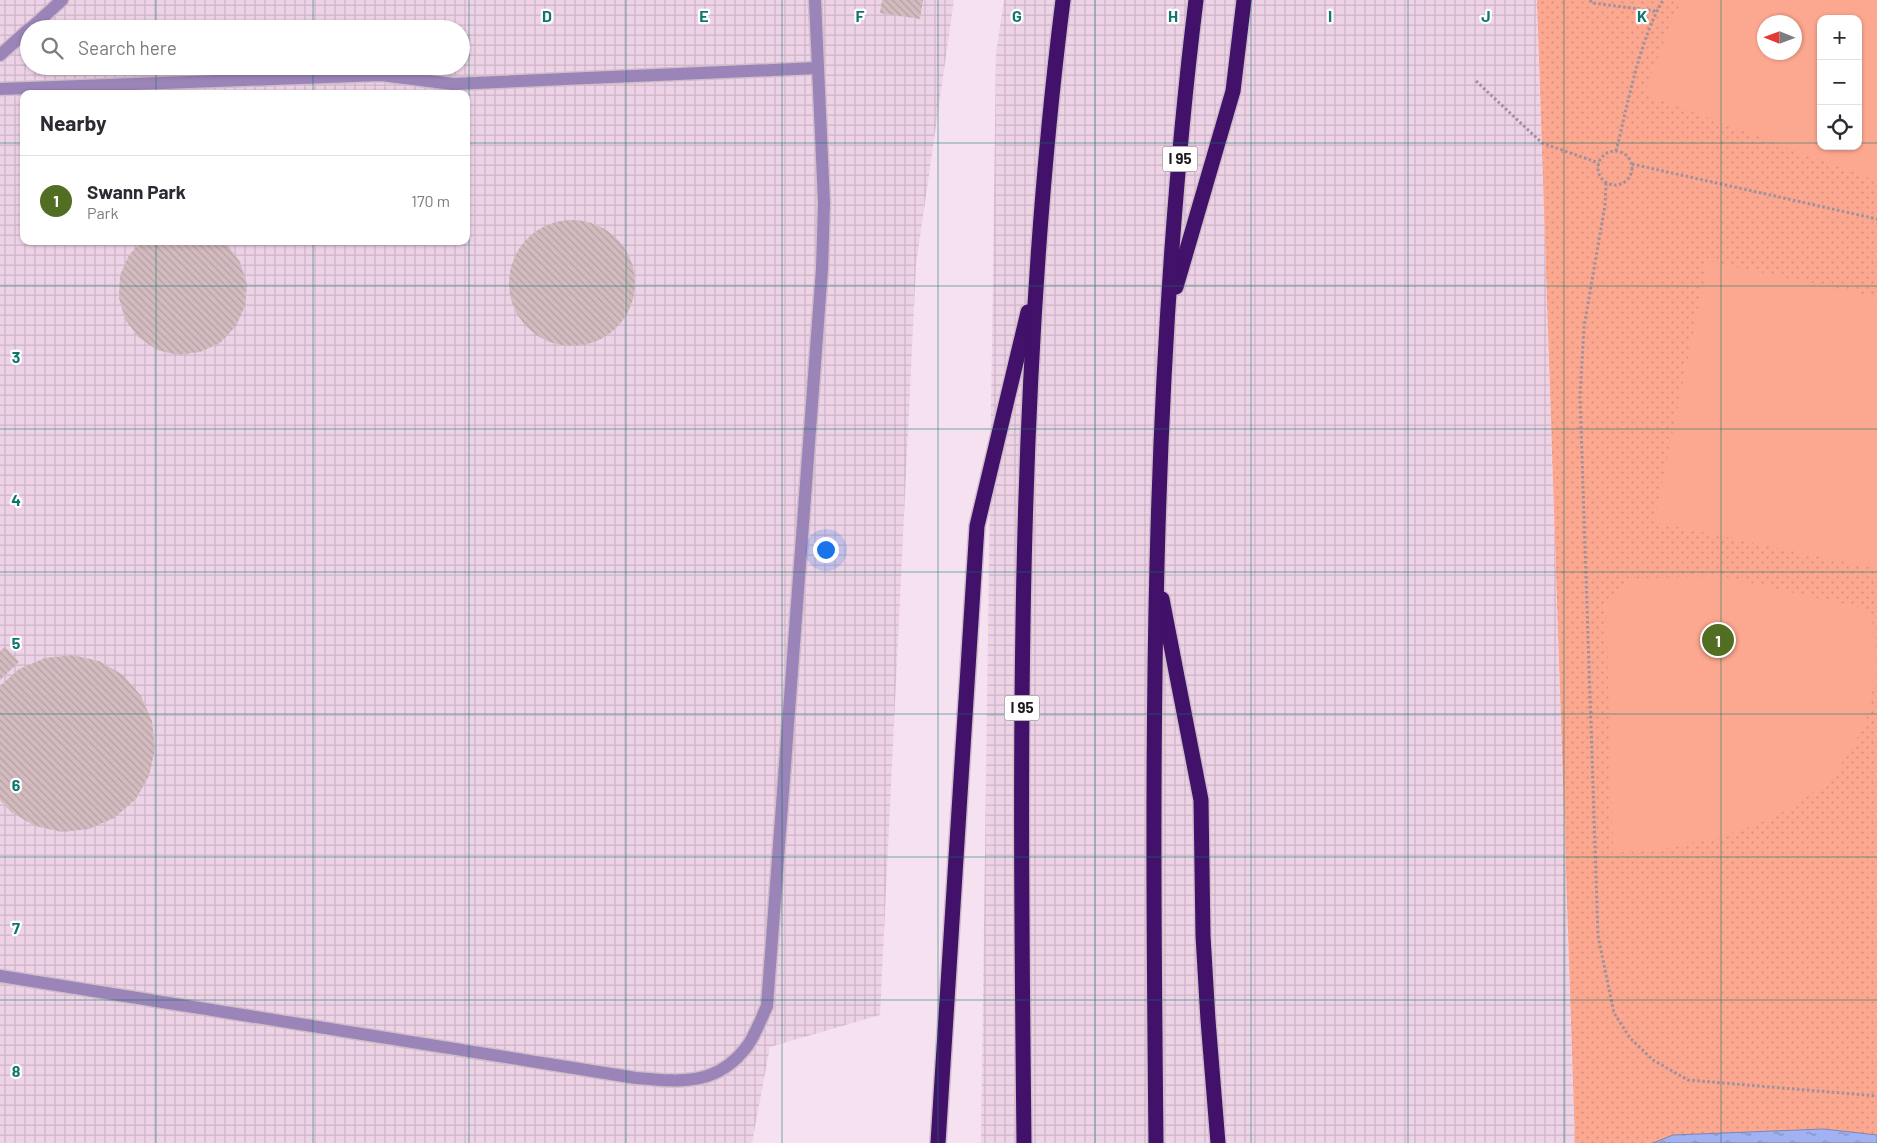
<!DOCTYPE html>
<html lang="en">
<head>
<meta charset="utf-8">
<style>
	body { margin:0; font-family:Barlow,sans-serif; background:#f7f7f7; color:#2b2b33 }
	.controls { position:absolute; right:15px; top:15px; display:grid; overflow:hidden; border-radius:10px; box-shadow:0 1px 4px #0004 }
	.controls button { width:45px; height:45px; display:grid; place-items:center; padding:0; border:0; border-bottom:1px solid #e1e1e2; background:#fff; color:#2b2b33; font:25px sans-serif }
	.compass { position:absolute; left:1757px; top:15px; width:45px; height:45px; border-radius:50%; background:#fff; box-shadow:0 1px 4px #0004; rotate:271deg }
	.you { position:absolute; left:825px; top:549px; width:18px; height:18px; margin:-12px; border:4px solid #fff; border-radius:50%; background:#1a73e8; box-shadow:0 0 0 8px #1a73e833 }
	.badge { display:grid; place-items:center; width:32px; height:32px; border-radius:50%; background:#516e23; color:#fff; font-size:16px; font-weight:700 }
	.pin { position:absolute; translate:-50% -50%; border:2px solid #fff; box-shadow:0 1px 5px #0006 }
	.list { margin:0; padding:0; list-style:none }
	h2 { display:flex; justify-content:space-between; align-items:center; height:65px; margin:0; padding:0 20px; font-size:21px }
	h2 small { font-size:16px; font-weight:400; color:#7c7c81 }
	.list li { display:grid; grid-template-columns:32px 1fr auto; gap:15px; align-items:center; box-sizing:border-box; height:90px; padding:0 20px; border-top:1px solid #e1e1e2 }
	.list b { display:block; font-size:19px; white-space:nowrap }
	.list p { margin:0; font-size:16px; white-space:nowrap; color:#7c7c81 }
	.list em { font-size:16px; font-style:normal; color:#7c7c81 }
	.icon { flex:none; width:28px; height:28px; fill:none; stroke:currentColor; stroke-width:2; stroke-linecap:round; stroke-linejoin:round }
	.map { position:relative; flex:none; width:1877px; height:1143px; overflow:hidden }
	.search { position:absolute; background:#fff; box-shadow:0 1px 4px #0004; left:20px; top:20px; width:450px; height:55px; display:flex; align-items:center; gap:12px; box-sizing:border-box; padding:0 18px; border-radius:28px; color:#7c7c81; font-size:19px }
	.panel { position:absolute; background:#fff; box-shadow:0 1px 4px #0004; left:20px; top:90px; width:450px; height:155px; border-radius:10px }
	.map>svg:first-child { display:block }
</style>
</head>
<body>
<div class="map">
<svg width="1877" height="1143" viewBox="0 0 1877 1143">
	<defs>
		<pattern id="industrial-grid" width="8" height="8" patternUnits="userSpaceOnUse" patternTransform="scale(1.25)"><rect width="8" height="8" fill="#eed3e7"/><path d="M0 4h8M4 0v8" fill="none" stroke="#ccb5c6"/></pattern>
		<pattern id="grass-dots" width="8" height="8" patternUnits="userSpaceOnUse" patternTransform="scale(1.25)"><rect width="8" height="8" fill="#fca78f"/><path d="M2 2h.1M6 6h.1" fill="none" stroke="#d88f7b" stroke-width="1.8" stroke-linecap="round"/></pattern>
		<pattern id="water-ripples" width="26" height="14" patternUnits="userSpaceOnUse" patternTransform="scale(1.25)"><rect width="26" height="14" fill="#a1b1f1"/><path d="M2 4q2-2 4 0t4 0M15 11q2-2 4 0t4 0" fill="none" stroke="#838fc3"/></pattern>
		<pattern id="building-back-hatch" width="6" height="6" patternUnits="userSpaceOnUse" patternTransform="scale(1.25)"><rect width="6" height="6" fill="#d3bbbf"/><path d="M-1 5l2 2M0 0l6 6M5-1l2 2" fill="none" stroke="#b5a0a4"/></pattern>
	</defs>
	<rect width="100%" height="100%" fill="#f5e1f0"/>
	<g fill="url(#industrial-grid)" fill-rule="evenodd">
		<path d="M 0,0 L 954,0 L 916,265 L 880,1015 L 770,1047 L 752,1143 L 0,1143 ZM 29,29 L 461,29 L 461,66 L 29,66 ZM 24,94 L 466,94 L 466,241 L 24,241 Z"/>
		<path d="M 1004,0 L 1537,0 L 1575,1143 L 981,1143 L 996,53 Z"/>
	</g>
	<path fill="url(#grass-dots)" fill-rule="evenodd" d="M 1537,0 L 1877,0 L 1877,1135 L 1824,1129 L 1673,1135 L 1653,1143 L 1575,1143 ZM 1821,19 L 1858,19 L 1858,146 L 1821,146 ZM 1764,22 L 1794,22 L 1794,52 L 1764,52 Z"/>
	<g fill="#fca78f" fill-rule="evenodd">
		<path d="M 1682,0 L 1877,0 L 1877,181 L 1644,94 L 1669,27 ZM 1821,19 L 1858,19 L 1858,146 L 1821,146 ZM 1764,22 L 1794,22 L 1794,52 L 1764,52 Z"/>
		<path d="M 1708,261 L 1877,297 L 1877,569 L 1654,522 Z"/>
		<path d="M 1719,576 L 1871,610 L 1877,665 L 1866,724 L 1830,782 L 1775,817 L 1722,837 L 1669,848 L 1613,853 L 1606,607 L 1631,579 Z"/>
	</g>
	<path fill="url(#water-ripples)" stroke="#7a84b2" d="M 1824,1129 L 1877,1135 L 1877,1143 L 1653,1143 L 1673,1135 Z"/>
	<g fill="url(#building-back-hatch)">
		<path d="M 882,0 L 923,0 L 920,19 L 880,13 Z"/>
		<circle cx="572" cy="283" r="63"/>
		<path d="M 142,241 L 223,241 L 227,244 L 240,262 L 247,284 L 245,306 L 236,326 L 220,343 L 200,352 L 178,355 L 157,350 L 138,337 L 125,319 L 119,298 L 120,275 L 129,255 Z"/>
		<path d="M 5,647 L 19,662 L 0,680 L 0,651 Z"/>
		<path d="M 72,655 L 99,661 L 123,675 L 141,696 L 152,721 L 155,749 L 149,776 L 136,799 L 114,818 L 89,829 L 62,832 L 35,826 L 11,812 L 0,800 L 0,686 L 19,669 L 45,658 Z"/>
	</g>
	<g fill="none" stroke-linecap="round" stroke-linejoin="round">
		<g stroke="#cfbdca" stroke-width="15">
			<g id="service">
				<path d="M 30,29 L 62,0"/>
				<path d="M 0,55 L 29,29"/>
				<path d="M 0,89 L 381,75 L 453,84 L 817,68"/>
				<path d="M 0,976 L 636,1078 C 682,1082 718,1086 748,1045 C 756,1033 761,1019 767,1006 L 822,269 L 824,203 L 815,0"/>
			</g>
		</g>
		<g stroke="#cfbdca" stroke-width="18">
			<g id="motorway">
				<path d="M 1176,287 L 1233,91 L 1244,0"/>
				<path d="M 1162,599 L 1201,800 L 1203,936 L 1208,1020 L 1218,1143"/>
				<path d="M 938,1143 L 977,526 L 1028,312"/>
				<path d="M 1024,1143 C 1020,762 1015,378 1063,0"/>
				<path d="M 1156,1143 C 1152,761 1149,379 1196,0"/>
			</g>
		</g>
		<g stroke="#9f919c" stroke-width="3" stroke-dasharray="2.5 2.5" stroke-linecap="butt">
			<path d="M 1590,0 L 1592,3 L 1656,11"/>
			<path d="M 1476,81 L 1542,143 L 1599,163"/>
			<path d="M 1616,151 C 1628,104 1639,41 1663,0"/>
			<circle cx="1615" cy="168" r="17"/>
			<path d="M 1632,164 L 1877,219"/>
			<path d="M 1606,183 L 1605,205 L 1584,327 L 1580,396 L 1598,936 L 1614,1013 L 1630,1038 L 1653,1060 L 1688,1080 L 1877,1096"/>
		</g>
		<use href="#service" stroke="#9b84b8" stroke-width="12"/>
		<use href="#motorway" stroke="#42116a" stroke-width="15"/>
	</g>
	<path fill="none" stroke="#0f766e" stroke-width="1" stroke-opacity="0.55" d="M 156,0 L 156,29M 313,0 L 313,29M 469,0 L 469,1143M 626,0 L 626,1143M 782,0 L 782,1143M 938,0 L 938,1143M 1095,0 L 1095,1143M 1251,0 L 1251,1143M 1408,0 L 1408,1143M 1564,0 L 1564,1143M 1721,0 L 1721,1143M 156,66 L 156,94M 313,66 L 313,94M 0,143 L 24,143M 466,143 L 1821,143M 1858,143 L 1877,143M 156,241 L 156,1143M 313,241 L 313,1143M 0,286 L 1877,286M 0,429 L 1877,429M 0,572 L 1877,572M 0,714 L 1877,714M 0,857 L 1877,857M 0,1000 L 1877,1000"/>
	<g text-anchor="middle" stroke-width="4.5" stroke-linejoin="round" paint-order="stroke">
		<g fill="#fff" stroke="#635f62" stroke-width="1">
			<rect x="1162.5" y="146.5" width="35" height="25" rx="4"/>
			<rect x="1004.5" y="695.5" width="35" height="25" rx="4"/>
		</g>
		<g font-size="15" font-weight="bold" fill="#201a1f">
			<text x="1180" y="164">I 95</text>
			<text x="1022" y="713">I 95</text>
		</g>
	</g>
	<g font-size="16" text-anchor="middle" font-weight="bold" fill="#0f766e" stroke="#fff" stroke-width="4.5" stroke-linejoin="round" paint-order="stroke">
		<text x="547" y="22">D</text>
		<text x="704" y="22">E</text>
		<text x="860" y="22">F</text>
		<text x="1017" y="22">G</text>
		<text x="1173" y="22">H</text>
		<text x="1330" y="22">I</text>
		<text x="1486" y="22">J</text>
		<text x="1642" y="22">K</text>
		<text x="16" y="363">3</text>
		<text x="16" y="506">4</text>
		<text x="16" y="649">5</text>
		<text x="16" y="791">6</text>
		<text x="16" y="934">7</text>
		<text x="16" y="1077">8</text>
	</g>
</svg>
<div class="controls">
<button>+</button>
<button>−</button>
<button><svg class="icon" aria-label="locate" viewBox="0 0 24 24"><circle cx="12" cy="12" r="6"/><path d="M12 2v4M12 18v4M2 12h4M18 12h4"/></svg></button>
</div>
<svg class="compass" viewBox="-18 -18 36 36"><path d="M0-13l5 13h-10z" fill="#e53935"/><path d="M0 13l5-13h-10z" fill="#7c7c81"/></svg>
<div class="you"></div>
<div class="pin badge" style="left:1718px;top:640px">1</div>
<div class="search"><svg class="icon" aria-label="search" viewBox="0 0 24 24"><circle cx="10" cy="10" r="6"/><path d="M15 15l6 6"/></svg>Search here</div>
<section class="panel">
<h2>Nearby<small></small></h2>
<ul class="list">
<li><span class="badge">1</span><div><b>Swann Park</b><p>Park</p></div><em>170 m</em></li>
</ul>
</section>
</div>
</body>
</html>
